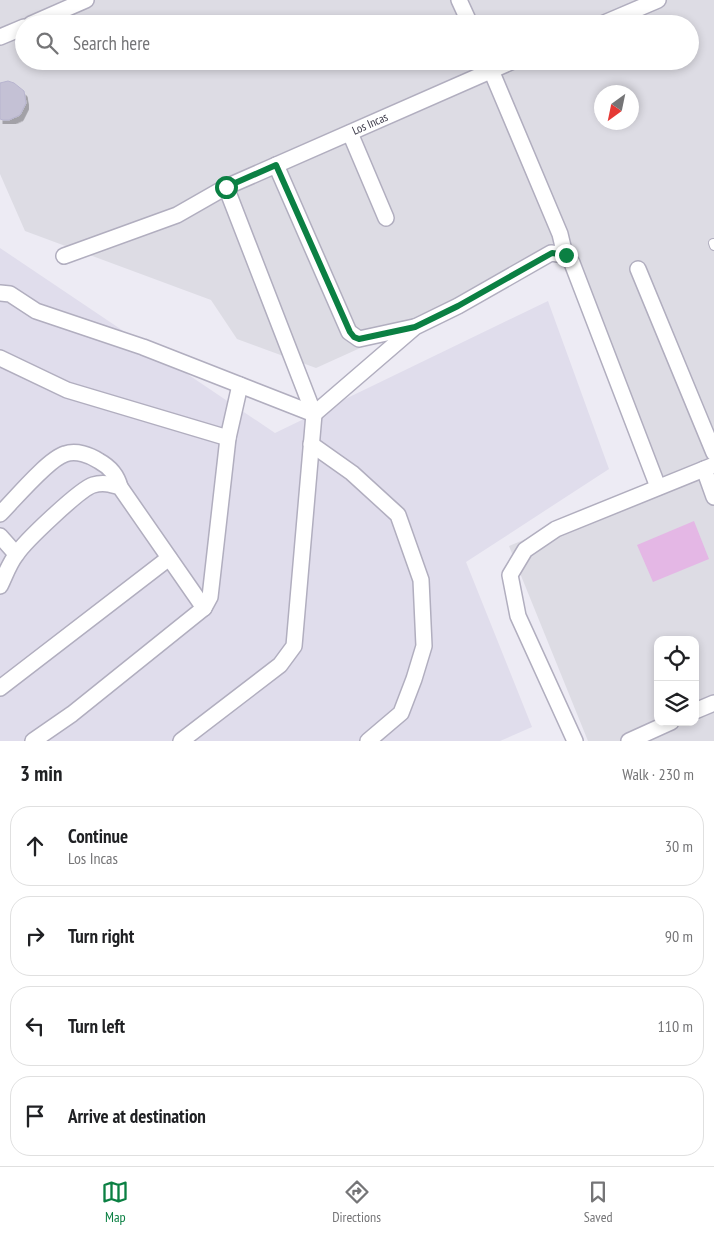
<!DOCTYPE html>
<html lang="en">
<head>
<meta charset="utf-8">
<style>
	body { margin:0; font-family:"PT Sans Narrow",sans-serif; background:#f2f2f2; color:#202124 }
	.controls { position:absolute; right:15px; bottom:15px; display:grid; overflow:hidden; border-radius:10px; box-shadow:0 2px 8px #0003 }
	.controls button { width:45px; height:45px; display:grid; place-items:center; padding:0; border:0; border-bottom:1px solid #e0e0e0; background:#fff; color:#202124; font:25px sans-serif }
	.compass { position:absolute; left:594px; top:85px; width:45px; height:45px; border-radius:50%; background:#fff; box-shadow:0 2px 8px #0003; rotate:213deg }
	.stop { position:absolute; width:15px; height:15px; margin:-11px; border:4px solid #0b8043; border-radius:50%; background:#fff }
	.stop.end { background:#0b8043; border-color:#fff; box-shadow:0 1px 5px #0008 }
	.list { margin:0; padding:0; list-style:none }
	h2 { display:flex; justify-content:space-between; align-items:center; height:65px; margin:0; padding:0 20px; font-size:21px }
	h2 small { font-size:16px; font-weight:400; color:#757577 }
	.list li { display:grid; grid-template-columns:32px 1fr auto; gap:15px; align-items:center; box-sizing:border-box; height:80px; margin:0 10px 10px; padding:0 10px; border:1px solid #e0e0e0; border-radius:20px }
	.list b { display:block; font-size:19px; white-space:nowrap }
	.list p { margin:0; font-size:16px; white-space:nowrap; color:#757577 }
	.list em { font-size:16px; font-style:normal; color:#757577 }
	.icon { flex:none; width:28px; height:28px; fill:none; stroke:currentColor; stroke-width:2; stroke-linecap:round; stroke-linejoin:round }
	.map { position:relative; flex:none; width:714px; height:741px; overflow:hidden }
	.search { position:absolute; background:#fff; box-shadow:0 2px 8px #0003; left:15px; right:15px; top:15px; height:55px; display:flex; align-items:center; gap:12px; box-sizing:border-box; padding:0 18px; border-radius:28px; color:#757577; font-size:19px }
	.sheet { height:425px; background:#fff }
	nav { display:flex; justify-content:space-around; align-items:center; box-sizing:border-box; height:70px; border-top:1px solid #e0e0e0; background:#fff; font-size:14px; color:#757577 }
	nav a { display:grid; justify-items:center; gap:2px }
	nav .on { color:#0b8043 }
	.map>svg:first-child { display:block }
</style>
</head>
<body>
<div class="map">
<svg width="714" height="741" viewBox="0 0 714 741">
	<defs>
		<filter id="shadow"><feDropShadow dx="3" dy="5.5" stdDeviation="0" flood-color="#0004"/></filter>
	</defs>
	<rect width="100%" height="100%" fill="#edebf4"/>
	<path fill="#e0ddec" d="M 0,248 L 275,433 L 548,301 L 609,469 L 466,562 L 532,727 L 500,741 L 0,741 Z"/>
	<path fill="#dddce4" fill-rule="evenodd" d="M 0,0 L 714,0 L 714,741 L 588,741 L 509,546 L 662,482 L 570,253 L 316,368 L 237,339 L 211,300 L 25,231 L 0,174 ZM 24,24 L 690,24 L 690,61 L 24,61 ZM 602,92 L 632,92 L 632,122 L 602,122 ZM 658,640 L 695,640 L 695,722 L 658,722 Z"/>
	<path fill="#e4b7e5" d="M 694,521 L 709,559 L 653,582 L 637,545 Z"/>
	<path fill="#c4c1d5" stroke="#b8b5cf" filter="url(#shadow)" d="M 8,81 L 14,83 L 24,91 L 26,103 L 20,115 L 9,120 L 3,120 L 0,119 L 0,83 Z"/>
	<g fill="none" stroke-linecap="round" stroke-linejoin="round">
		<g stroke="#b1aebf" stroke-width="10">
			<path id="lane" d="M 713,243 L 714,246"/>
		</g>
		<g stroke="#b1aebf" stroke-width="18">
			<g id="street">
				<path d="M 459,0 L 470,24"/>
				<path d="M 31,24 L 86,0"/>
				<path d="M 602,24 L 658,0"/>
				<path d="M 0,37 L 24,27"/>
				<path d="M 488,63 L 560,234 L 565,255"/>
				<path d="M 350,133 L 386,218"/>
				<path d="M 276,165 L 349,332 L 359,339 L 414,327"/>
				<path id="s1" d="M 64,256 L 177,215 L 226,187 L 513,61"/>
				<path d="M 638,269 L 714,453"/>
				<path d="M 0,293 L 10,294 L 36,311 L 143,347 L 314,414"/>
				<path d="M 0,358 L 67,390 L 228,438"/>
				<path d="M 314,414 L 415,327 L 458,306 L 551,253 L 565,255 L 572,263 L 658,487"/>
				<path d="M 311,444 L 352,473 L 398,515 L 421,580 L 424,646 L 414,679 L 401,713 L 368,741"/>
				<path d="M 704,469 L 714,497"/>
				<path d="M 0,514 C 14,500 48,459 65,454 C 76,450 90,455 99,461 C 110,467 117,475 120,487"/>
				<path d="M 0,536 L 16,554"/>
				<path d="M 0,586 C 5,576 9,564 16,555 C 24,542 80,489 93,485 C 103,482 110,484 120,487 L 204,608"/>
				<path d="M 0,688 L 169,558"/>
				<path d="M 695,711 L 714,703"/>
				<path d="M 33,741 L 72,714 L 204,608 L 210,597 L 228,438 L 240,385"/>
				<path d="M 181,741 L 280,665 L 294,646 L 314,414 L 226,187"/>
				<path d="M 575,741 L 518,616 L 510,575 L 525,550 L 556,529 L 714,465"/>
				<path d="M 629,741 L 671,722"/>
			</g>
		</g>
		<use href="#lane" stroke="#fff" stroke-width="8"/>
		<use href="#street" stroke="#fff" stroke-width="15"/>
	</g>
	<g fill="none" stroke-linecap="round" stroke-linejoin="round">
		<path stroke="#0b8043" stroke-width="6" d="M 226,187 L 276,165 L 350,332 L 354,337 L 359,339 L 415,327 L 458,306 L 552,253 L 566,255"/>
	</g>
	<g text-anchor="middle" stroke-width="5" stroke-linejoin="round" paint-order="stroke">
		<g font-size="12" fill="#3b3948" stroke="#fff">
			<text dy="4" stroke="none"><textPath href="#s1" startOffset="334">Los Incas</textPath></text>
		</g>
	</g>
</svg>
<div class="controls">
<button><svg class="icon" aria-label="locate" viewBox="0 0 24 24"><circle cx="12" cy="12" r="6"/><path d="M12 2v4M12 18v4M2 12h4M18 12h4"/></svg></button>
<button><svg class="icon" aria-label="layers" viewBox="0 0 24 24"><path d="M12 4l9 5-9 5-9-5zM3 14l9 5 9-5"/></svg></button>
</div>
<svg class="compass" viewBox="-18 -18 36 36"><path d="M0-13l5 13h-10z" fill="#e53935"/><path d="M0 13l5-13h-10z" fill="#757577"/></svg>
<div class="stop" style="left:226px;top:187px"></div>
<div class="stop end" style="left:566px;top:255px"></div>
<div class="search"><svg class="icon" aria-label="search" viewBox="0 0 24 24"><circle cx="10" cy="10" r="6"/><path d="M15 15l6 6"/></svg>Search here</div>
</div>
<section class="sheet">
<h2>3 min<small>Walk · 230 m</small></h2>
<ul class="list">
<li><svg class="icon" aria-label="ahead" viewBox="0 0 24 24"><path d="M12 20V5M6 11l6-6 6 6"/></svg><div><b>Continue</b><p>Los Incas</p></div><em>30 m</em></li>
<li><svg class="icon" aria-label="right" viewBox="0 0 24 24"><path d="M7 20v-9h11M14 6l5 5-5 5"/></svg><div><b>Turn right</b></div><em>90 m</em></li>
<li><svg class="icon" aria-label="left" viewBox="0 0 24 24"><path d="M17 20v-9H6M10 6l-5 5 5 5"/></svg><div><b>Turn left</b></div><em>110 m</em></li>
<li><svg class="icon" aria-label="arrive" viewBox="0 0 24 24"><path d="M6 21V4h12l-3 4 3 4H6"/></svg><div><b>Arrive at destination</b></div></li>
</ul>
</section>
<nav>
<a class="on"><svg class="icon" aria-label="map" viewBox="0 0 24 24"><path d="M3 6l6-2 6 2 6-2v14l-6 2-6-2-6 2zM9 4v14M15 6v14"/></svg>Map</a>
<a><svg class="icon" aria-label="directions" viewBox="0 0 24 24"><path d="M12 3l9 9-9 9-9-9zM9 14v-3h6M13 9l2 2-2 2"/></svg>Directions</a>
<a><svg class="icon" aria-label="saved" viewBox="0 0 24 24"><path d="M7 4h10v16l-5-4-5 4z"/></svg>Saved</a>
</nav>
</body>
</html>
